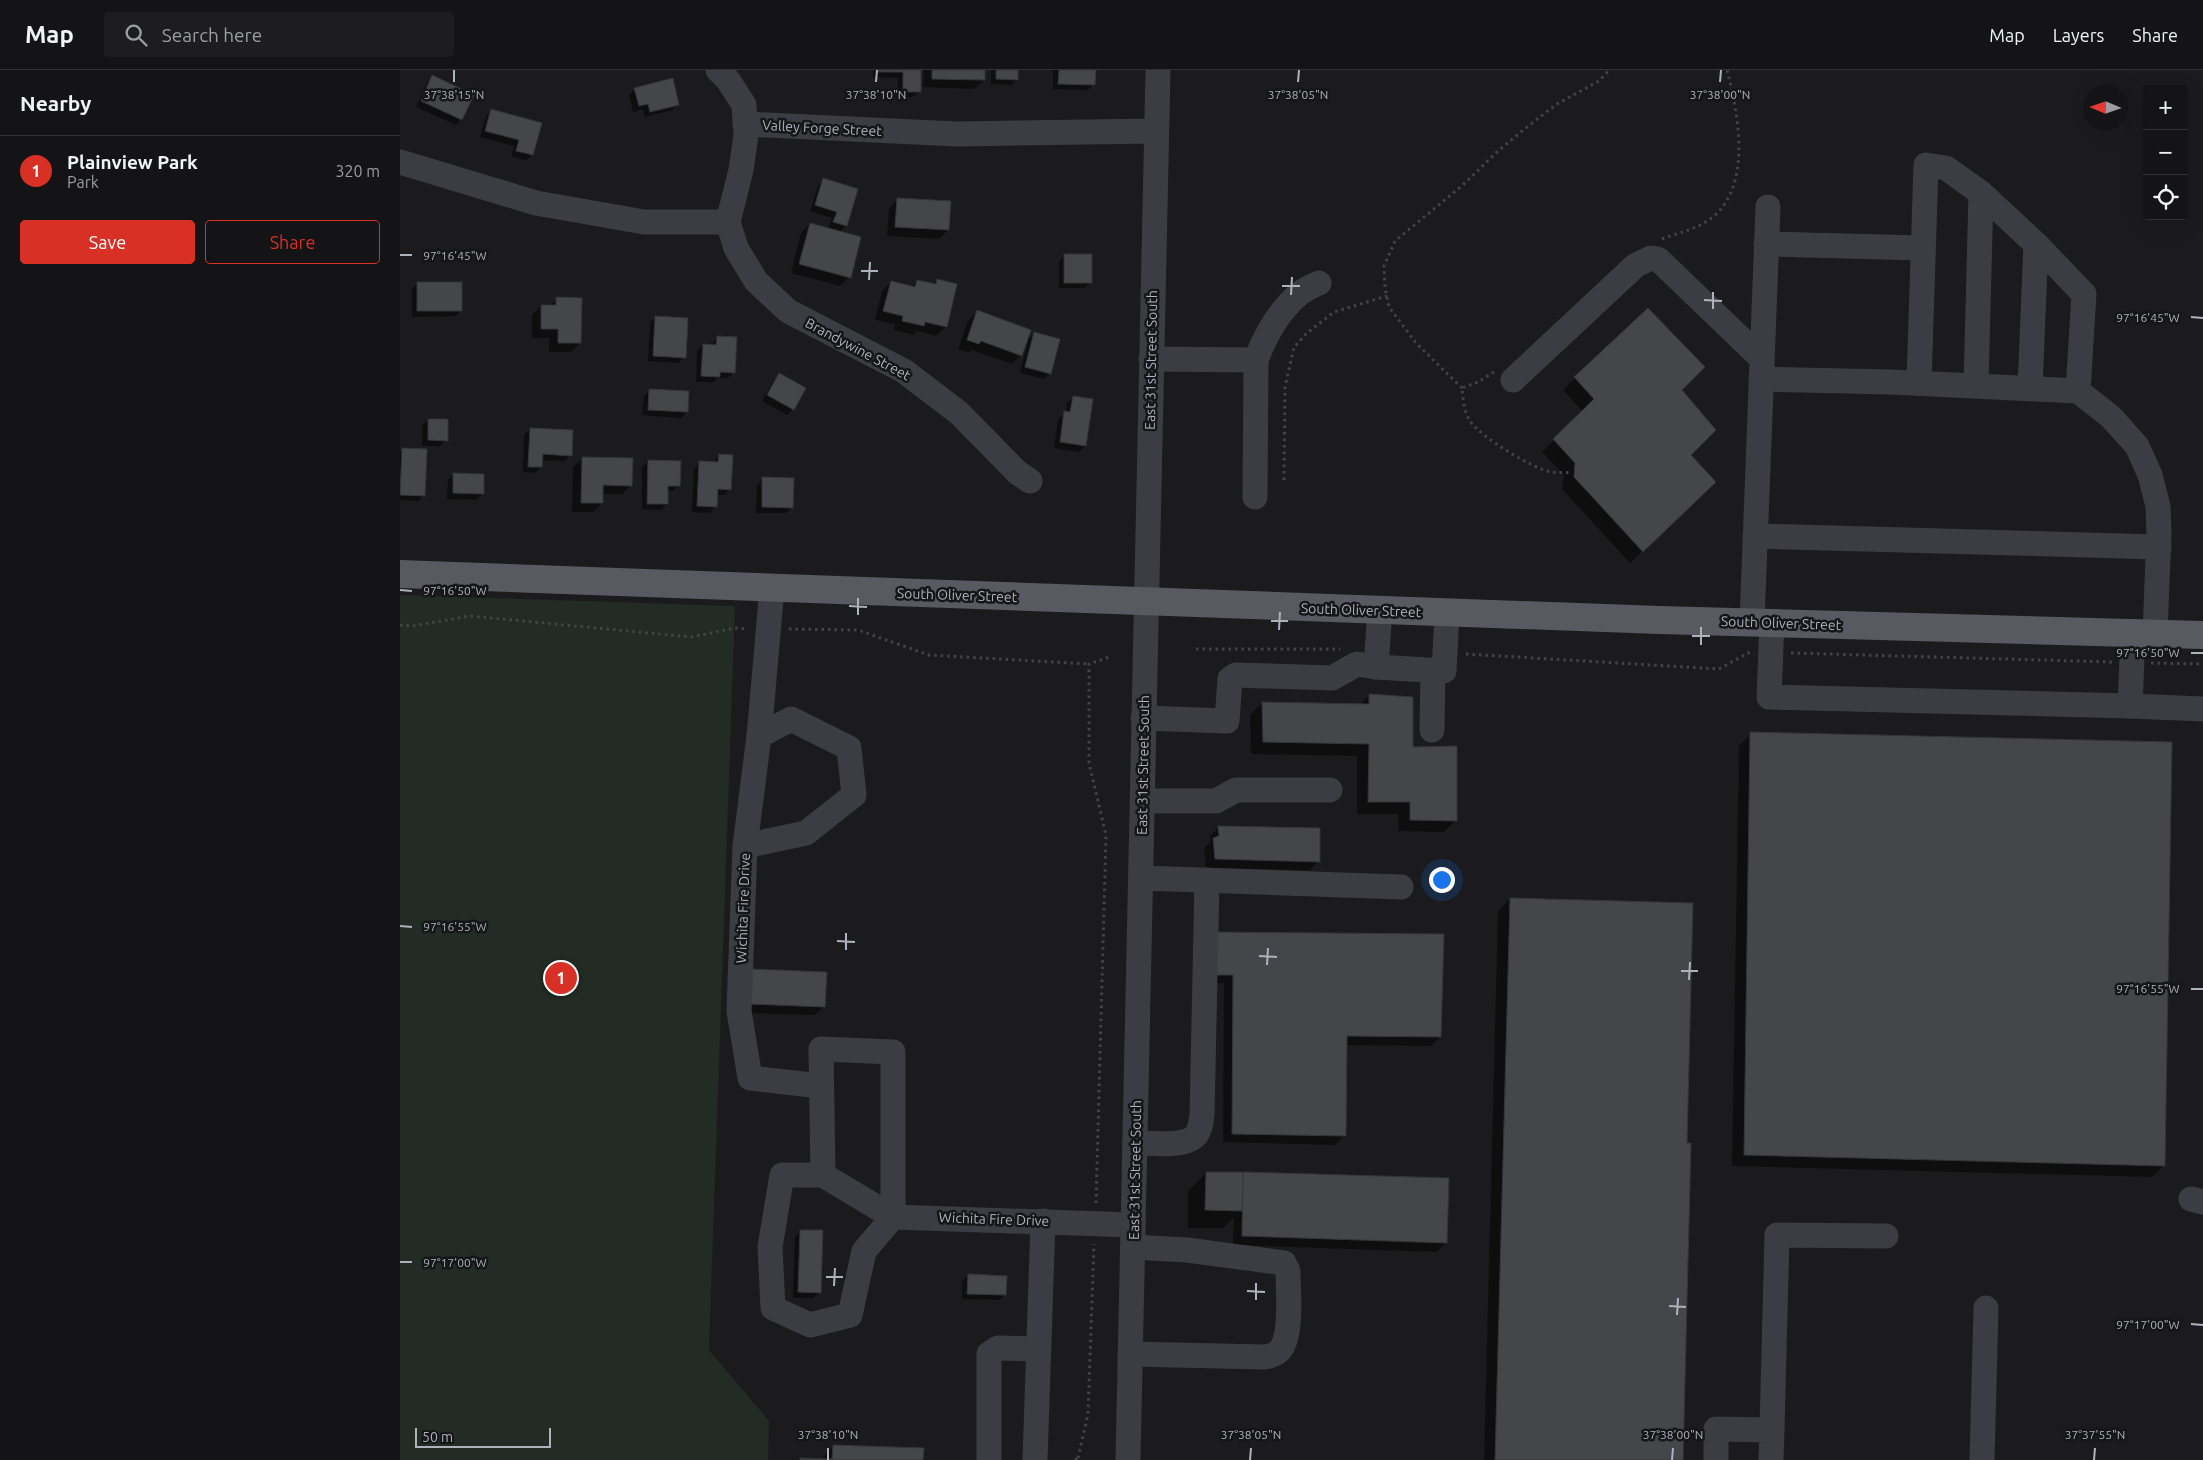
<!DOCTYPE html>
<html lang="en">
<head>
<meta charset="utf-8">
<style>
	body { margin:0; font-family:Ubuntu,sans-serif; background:#1d1d1f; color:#f1f3f6 }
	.controls { position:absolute; right:15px; top:15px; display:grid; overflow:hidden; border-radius:5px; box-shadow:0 5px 20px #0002 }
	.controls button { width:45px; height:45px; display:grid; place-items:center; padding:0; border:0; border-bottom:1px solid #333335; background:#141416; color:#f1f3f6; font:25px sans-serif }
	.compass { position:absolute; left:1683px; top:15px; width:45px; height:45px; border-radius:50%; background:#141416; box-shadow:0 5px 20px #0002; rotate:272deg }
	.scale { position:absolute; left:15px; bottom:12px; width:136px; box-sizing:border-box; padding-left:5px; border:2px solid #aeb2bc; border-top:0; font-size:14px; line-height:18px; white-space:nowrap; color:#aeb2bc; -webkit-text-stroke:4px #161618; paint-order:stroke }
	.you { position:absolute; left:1041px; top:809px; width:18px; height:18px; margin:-12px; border:4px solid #fff; border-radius:50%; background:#1a73e8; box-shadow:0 0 0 8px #1a73e833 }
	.badge { display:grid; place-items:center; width:32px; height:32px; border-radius:50%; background:#d93025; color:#fff; font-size:16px; font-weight:700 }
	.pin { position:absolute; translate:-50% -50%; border:2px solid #fff; box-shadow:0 1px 5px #0006 }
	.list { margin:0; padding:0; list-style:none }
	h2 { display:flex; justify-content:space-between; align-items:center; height:65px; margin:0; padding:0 20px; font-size:21px }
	h2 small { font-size:16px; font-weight:400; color:#9d9ea1 }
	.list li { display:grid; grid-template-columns:32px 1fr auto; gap:15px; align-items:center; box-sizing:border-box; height:70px; padding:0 20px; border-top:1px solid #333335 }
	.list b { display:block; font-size:19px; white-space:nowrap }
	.list p { margin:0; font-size:16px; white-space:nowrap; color:#9d9ea1 }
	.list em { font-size:16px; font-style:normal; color:#9d9ea1 }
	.actions { display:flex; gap:10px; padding:15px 20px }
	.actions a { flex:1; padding:11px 0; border:1px solid #d93025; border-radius:5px; text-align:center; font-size:18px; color:#d93025 }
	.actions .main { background:#d93025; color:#fff }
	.icon { flex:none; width:28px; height:28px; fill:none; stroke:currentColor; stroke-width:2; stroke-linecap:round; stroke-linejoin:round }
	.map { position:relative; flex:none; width:1803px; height:1390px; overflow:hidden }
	header { display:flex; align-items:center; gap:30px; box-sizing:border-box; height:70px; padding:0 25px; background:#141416; border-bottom:1px solid #333335 }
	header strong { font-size:24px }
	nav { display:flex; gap:28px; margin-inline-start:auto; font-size:18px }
	.search { width:350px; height:45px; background:#1d1d1f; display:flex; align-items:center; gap:12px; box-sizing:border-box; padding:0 18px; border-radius:5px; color:#9d9ea1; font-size:19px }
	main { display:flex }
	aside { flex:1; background:#141416 }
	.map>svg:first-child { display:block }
</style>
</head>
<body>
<header>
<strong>Map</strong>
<div class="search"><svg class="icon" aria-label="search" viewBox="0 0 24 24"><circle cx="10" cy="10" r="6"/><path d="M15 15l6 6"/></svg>Search here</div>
<nav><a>Map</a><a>Layers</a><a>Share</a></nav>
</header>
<main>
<aside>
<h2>Nearby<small></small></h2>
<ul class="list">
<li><span class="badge">1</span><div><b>Plainview Park</b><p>Park</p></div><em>320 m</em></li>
</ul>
<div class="actions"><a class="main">Save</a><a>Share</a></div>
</aside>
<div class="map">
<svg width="1803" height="1390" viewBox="0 0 1803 1390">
	<rect width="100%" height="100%" fill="#1b1b1d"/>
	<path fill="#222b24" d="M 0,525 L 335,536 L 309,1280 L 369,1351 L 368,1390 L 0,1390 Z"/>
	<g fill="#0007">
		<path d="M 473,0 L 520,0 L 519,21 L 513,27 L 498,27 L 498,8 L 473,7 Z"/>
		<path d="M 524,0 L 584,0 L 584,10 L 574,19 L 523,17 Z"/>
		<path d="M 591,0 L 617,0 L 617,10 L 611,15 L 591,14 Z"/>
		<path d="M 653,0 L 694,0 L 694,14 L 688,20 L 653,19 Z"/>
		<path d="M 33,7 L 61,49 L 56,55 L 16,37 L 27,13 Z"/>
		<path d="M 235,19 L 278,35 L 272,40 L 245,47 L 243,39 L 233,42 L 229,25 Z"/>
		<path d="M 92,40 L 140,54 L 132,85 L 126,91 L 111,86 L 114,76 L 80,67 L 86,46 Z"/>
		<path d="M 423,110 L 457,120 L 446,156 L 439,162 L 449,207 L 440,216 L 391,203 L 401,163 L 410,154 L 428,159 L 432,148 L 410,141 L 418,116 Z"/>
		<path d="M 498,129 L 548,160 L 539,169 L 487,166 L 489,138 Z"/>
		<path d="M 665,185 L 691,212 L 685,218 L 659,218 L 659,191 Z"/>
		<path d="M 538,210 L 546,257 L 536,266 L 517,261 L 513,265 L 494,260 L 495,254 L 475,250 L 482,221 L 491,212 L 511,217 L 517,211 L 533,215 Z"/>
		<path d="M 17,213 L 61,241 L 55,246 L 12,247 L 12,219 Z"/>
		<path d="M 157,229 L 180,273 L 171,282 L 149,282 L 149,268 L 132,268 L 132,245 L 141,236 L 149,236 Z"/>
		<path d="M 577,242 L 621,285 L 612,294 L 572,280 L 569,283 L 558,279 L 568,251 Z"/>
		<path d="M 256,247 L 284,287 L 279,293 L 248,291 L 250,253 Z"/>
		<path d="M 634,264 L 650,303 L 644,309 L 620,303 L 628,269 Z"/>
		<path d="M 317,267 L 334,302 L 328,308 L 318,308 L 313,312 L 296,312 L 297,281 L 303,275 L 311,276 Z"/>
		<path d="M 379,305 L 404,319 L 393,339 L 387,345 L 362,331 L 374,310 Z"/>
		<path d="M 1175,308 L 1280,320 L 1289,385 L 1303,424 L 1230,493 L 1162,419 L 1164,405 L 1142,382 L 1183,342 L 1163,320 Z"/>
		<path d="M 250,320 L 287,342 L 281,348 L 242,345 L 244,326 Z"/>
		<path d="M 673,328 L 685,376 L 679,382 L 654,378 L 658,349 L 666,343 L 667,333 Z"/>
		<path d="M 28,350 L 46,370 L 40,376 L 22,376 L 22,356 Z"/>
		<path d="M 130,359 L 170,385 L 165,391 L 141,390 L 141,397 L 135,403 L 123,402 L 124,365 Z"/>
		<path d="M 3,379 L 24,425 L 18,431 L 0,430 L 0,382 Z"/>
		<path d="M 319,386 L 330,419 L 324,425 L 316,425 L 315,437 L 310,443 L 292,442 L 294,398 L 300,392 L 313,393 Z"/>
		<path d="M 182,388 L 231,415 L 222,424 L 202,424 L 202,433 L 193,442 L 172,442 L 173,397 Z"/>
		<path d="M 248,391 L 279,415 L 273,421 L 267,421 L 267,434 L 261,440 L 242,439 L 242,397 Z"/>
		<path d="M 54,404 L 82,424 L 77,430 L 47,429 L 48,410 Z"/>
		<path d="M 363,409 L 392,437 L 386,443 L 356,443 L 357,415 Z"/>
		<path d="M 969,626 L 1012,678 L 1056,750 L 1044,762 L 998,761 L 998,744 L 957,744 L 957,686 L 851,684 L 850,645 L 862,633 L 960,635 Z"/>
		<path d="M 1351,664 L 1764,1095 L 1752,1107 L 1332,1096 L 1339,676 Z"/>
		<path d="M 819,757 L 919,791 L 910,800 L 806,798 L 804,778 L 810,773 L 810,766 Z"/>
		<path d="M 1110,829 L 1286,1075 L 1282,1390 L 1084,1390 L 1098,841 Z"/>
		<path d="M 800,872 L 1040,967 L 1031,976 L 945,975 L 944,1066 L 935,1075 L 823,1072 L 824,913 L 799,914 Z"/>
		<path d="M 342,910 L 424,936 L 415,945 L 341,943 Z"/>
		<path d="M 806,1103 L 1046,1172 L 1037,1182 L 833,1175 L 834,1147 L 823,1158 L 788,1158 L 788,1121 Z"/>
		<path d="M 401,1161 L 419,1223 L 413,1228 L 393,1228 L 395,1167 Z"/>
		<path d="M 568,1206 L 605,1225 L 599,1230 L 562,1229 L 562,1211 Z"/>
		<path d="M 433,1376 L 522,1390 L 400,1390 L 421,1390 Z"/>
	</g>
	<g fill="#45464a" stroke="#353539">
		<path d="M 478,0 L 521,0 L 521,22 L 503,22 L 503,2 L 478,2 Z"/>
		<path d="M 532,0 L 585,0 L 585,10 L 532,9 Z"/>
		<path d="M 596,0 L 618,0 L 618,10 L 596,9 Z"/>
		<path d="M 659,0 L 696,0 L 695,15 L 658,14 Z"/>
		<path d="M 32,5 L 74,25 L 62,50 L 21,31 Z"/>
		<path d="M 273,8 L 279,35 L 250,42 L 248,34 L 239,36 L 234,18 Z"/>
		<path d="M 91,39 L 142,53 L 133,85 L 116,81 L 119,70 L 85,61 Z"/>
		<path d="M 423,108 L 458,119 L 447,156 L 433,152 L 437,142 L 415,135 Z"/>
		<path d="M 497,128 L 551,131 L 549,160 L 495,157 Z"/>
		<path d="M 410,153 L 461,167 L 451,208 L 399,194 Z"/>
		<rect x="664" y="184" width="28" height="29"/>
		<path d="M 537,209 L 557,214 L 547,257 L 525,252 L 524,256 L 502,251 L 503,246 L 483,241 L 491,211 L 515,217 L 517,210 L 536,214 Z"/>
		<rect x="17" y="212" width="45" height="29"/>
		<path d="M 156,227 L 182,228 L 181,273 L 158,273 L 158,259 L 141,259 L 141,235 L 156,235 Z"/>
		<path d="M 1248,238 L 1305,297 L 1282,320 L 1316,360 L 1291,385 L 1316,412 L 1243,482 L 1174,407 L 1175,393 L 1153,369 L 1194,329 L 1174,307 Z"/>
		<path d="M 577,240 L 631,260 L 622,286 L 581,271 L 579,274 L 567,270 Z"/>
		<path d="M 255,246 L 288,248 L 286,288 L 253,286 Z"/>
		<path d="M 634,262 L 660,269 L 651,304 L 625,297 Z"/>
		<path d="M 317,266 L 337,267 L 335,303 L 320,302 L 320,307 L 301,306 L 303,274 L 316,275 Z"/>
		<path d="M 379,303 L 406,318 L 394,340 L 367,325 Z"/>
		<path d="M 249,319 L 289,321 L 288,342 L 248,340 Z"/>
		<path d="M 673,326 L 693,329 L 686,376 L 660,372 L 664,341 L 670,342 Z"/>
		<path d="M 28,349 L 48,349 L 48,371 L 28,370 Z"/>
		<path d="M 130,358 L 173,360 L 172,386 L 143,384 L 142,397 L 128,397 Z"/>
		<path d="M 2,378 L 27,379 L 25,426 L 0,425 Z"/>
		<path d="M 319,384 L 333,385 L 331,420 L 318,419 L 317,437 L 297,436 L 299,391 L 318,392 Z"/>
		<path d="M 182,387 L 233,388 L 232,416 L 203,415 L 203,433 L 181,433 Z"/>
		<path d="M 248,390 L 281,391 L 280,416 L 268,416 L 268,434 L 247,434 Z"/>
		<path d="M 53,403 L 84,404 L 84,424 L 53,423 Z"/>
		<path d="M 362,407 L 394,408 L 393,438 L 362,437 Z"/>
		<path d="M 969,624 L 1013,627 L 1013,677 L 1057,676 L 1057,751 L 1010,750 L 1010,732 L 968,732 L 969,674 L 863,672 L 862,632 L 969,634 Z"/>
		<path d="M 1350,662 L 1772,672 L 1765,1096 L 1344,1085 Z"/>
		<path d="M 818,756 L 920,758 L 920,792 L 815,789 L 813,768 L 819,766 Z"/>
		<path d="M 1110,828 L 1293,833 L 1287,1073 L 1291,1073 L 1283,1390 L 1095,1390 Z"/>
		<path d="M 809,862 L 1044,864 L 1041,967 L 947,966 L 946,1066 L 832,1064 L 833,905 L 808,905 Z"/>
		<path d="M 350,899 L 427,902 L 425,937 L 349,934 Z"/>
		<path d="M 806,1102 L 843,1102 L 843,1141 L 805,1140 Z"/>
		<path d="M 843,1102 L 1049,1108 L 1047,1173 L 842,1166 Z"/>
		<path d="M 400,1160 L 423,1160 L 421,1223 L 398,1222 Z"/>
		<path d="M 568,1204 L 607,1206 L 606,1225 L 567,1224 Z"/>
		<path d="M 433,1375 L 524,1378 L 523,1390 L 400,1390 L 400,1388 L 432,1389 Z"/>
	</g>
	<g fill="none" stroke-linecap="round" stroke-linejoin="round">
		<g stroke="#424449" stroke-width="3" stroke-dasharray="2.5 4" stroke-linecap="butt">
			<path d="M 1262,169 C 1280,162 1299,159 1314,146 C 1352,113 1338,43 1327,0"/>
			<path d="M 1094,302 L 1078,312 L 1062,318 C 1063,329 1064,342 1070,351 C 1080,367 1134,399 1151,402 C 1157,403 1164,402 1170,403"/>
			<path d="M 1062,318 L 1016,273 L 989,237 L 985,218 L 984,196 L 995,171 L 1063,115 L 1098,81 L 1127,57 L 1157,34 L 1199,11 L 1209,0"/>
			<path d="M 884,410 L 885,317 L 894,277 L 907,263 L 934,242 L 987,226"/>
			<path d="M 0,555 L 12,556 L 70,546 L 291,567 L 335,558 L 348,559"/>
			<path d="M 389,559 L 458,560 L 529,585 L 689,594"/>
			<path d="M 796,579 L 940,579"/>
			<path d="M 1391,583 L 1712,592"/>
			<path d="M 1066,584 L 1319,599 L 1350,582"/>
			<path d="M 1751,593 L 1803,594"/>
			<path d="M 696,1133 L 706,765 L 689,693 L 689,594 L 709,587"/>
			<path d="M 678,1388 L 688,1344 L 694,1174"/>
			<path d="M 675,1390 L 678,1388 L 679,1390"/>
		</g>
		<g stroke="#3c3d42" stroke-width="25">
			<path d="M 318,0 L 328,10 L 344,35 L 346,65 L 341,100 L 328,152 L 336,178 L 356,211 L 388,241 L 504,301 L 559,343 L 618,403 L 630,411"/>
			<path d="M 345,54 L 557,64 L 756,61"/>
			<path d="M 0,92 L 136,133 L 244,152 L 328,152"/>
			<path d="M 1366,174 L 1523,178"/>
			<path d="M 751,289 L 856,290 L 855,427"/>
			<path d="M 856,290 C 865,266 879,241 899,224 C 904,220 912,216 919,213"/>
			<path d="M 1361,309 L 1491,312 L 1678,321 L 1711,347 L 1737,376 L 1750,405 L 1758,436 L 1759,463 L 1755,564"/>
			<path d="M 1113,310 L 1236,195 L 1251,188 L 1258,189 L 1362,289"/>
			<path d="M 1519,313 L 1526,95 L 1546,98 L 1581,123 L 1636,174 L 1684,224 L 1678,321"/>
			<path d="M 1576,316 L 1581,123"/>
			<path d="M 1630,318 L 1636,174"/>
			<path d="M 1355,466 L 1759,477"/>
			<path d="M 372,518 L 359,666 L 391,649 L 449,678 L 454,725 L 406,763 L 345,776 L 339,941 L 350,1008 L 421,1016"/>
			<path d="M 1352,552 L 1368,137"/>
			<path d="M 1372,552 L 1369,627 L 1730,636 L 1733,563"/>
			<path d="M 976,597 L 980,540"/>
			<path d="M 1730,636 L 1803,639"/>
			<path d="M 743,648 L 827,651 L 830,609 L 836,605 L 932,608 L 957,594 L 976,597 L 1044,601 L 1047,543"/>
			<path d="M 1032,660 L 1033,600"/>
			<path d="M 743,731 L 816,731 L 836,720 L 930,720"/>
			<path d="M 345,776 L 359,666"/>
			<path d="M 742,808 L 1001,817"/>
			<path d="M 421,979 L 493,982 L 493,1147 L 423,1105 Z"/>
			<path d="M 735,1073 C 750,1073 783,1077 794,1067 C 800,1062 801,1052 802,1045 L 807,810"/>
			<path d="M 423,1105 L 382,1105 L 370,1177 L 373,1238 L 410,1255 L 450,1245 L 464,1181 L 493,1147 L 733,1155"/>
			<path d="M 1791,1129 L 1803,1132"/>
			<path d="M 730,1284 L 865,1287 C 870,1286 875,1285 879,1281 C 893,1267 888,1220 888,1201 L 884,1193 L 787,1180 L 733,1177"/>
			<path d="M 1372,1360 L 1377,1165 L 1486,1166"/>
			<path d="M 589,1390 L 589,1284 L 598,1278 L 638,1279"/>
			<path d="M 635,1390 L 643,1151"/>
			<path d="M 728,1390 L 758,0"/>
			<path d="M 1316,1390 L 1316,1359 L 1372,1360 L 1371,1390"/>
			<path d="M 1582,1390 L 1586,1238"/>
		</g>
		<path stroke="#585a61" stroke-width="28" d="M 0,504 L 1259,550 L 1803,565"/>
	</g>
	<path fill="none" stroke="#aeb2bc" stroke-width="2" d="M 54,12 L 54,0M 476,12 L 477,0M 898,12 L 899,0M 1320,12 L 1321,0M 0,185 L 12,185M 461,201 L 478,201M 469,210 L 470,192M 882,216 L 900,216M 891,225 L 892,207M 1304,230 L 1322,231M 1313,239 L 1313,222M 1791,247 L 1803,248M 0,520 L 12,521M 449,536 L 467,537M 458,545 L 458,528M 871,551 L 888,551M 879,560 L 880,542M 1292,566 L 1310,566M 1301,575 L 1301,557M 1791,583 L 1803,583M 0,856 L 12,857M 437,871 L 455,872M 446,880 L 446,863M 859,886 L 877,887M 867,895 L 868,878M 1281,901 L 1298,901M 1289,910 L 1290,892M 1791,919 L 1803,919M 0,1192 L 12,1192M 426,1207 L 443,1207M 434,1216 L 435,1198M 847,1221 L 865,1222M 856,1230 L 856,1213M 1269,1236 L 1286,1237M 1277,1245 L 1278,1228M 1791,1254 L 1803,1255M 428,1390 L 428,1378M 850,1390 L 851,1378M 1272,1390 L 1273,1378M 1694,1390 L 1695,1378"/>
	<g text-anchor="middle" stroke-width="5" stroke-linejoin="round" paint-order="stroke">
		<g font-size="14" fill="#aeb2bc" stroke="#161618">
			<text transform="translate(422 58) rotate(3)" y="5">Valley Forge Street</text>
			<text transform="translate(458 279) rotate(28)" y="5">Brandywine Street</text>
			<text transform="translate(751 290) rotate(-89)" y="5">East 31st Street South</text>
			<text transform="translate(557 525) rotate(2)" y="5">South Oliver Street</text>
			<text transform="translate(961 540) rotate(2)" y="5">South Oliver Street</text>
			<text transform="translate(1381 553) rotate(2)" y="5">South Oliver Street</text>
			<text transform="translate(743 695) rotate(-89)" y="5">East 31st Street South</text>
			<text transform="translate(343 838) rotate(-88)" y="5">Wichita Fire Drive</text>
			<text transform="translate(735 1100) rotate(-89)" y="5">East 31st Street South</text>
			<text transform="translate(594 1149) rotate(2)" y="5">Wichita Fire Drive</text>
		</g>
	</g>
	<g font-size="12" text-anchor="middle" fill="#aeb2bc" stroke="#161618" stroke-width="5" stroke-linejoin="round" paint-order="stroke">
		<text x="54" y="29">37°38'15"N</text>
		<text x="476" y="29">37°38'10"N</text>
		<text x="898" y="29">37°38'05"N</text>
		<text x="1320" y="29">37°38'00"N</text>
		<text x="55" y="190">97°16'45"W</text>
		<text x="1748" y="252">97°16'45"W</text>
		<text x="55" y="525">97°16'50"W</text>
		<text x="1748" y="587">97°16'50"W</text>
		<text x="55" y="861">97°16'55"W</text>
		<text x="1748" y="923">97°16'55"W</text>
		<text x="55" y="1197">97°17'00"W</text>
		<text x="1748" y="1259">97°17'00"W</text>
		<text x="428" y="1369">37°38'10"N</text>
		<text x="851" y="1369">37°38'05"N</text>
		<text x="1273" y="1369">37°38'00"N</text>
		<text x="1695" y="1369">37°37'55"N</text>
	</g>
</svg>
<div class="controls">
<button>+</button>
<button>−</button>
<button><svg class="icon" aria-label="locate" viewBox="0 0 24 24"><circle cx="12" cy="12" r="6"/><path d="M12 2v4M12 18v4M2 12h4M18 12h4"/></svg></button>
</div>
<svg class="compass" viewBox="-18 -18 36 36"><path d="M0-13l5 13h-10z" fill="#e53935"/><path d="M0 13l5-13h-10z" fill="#9d9ea1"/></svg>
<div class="scale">50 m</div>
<div class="you"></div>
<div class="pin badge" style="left:161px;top:908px">1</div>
</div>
</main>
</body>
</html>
